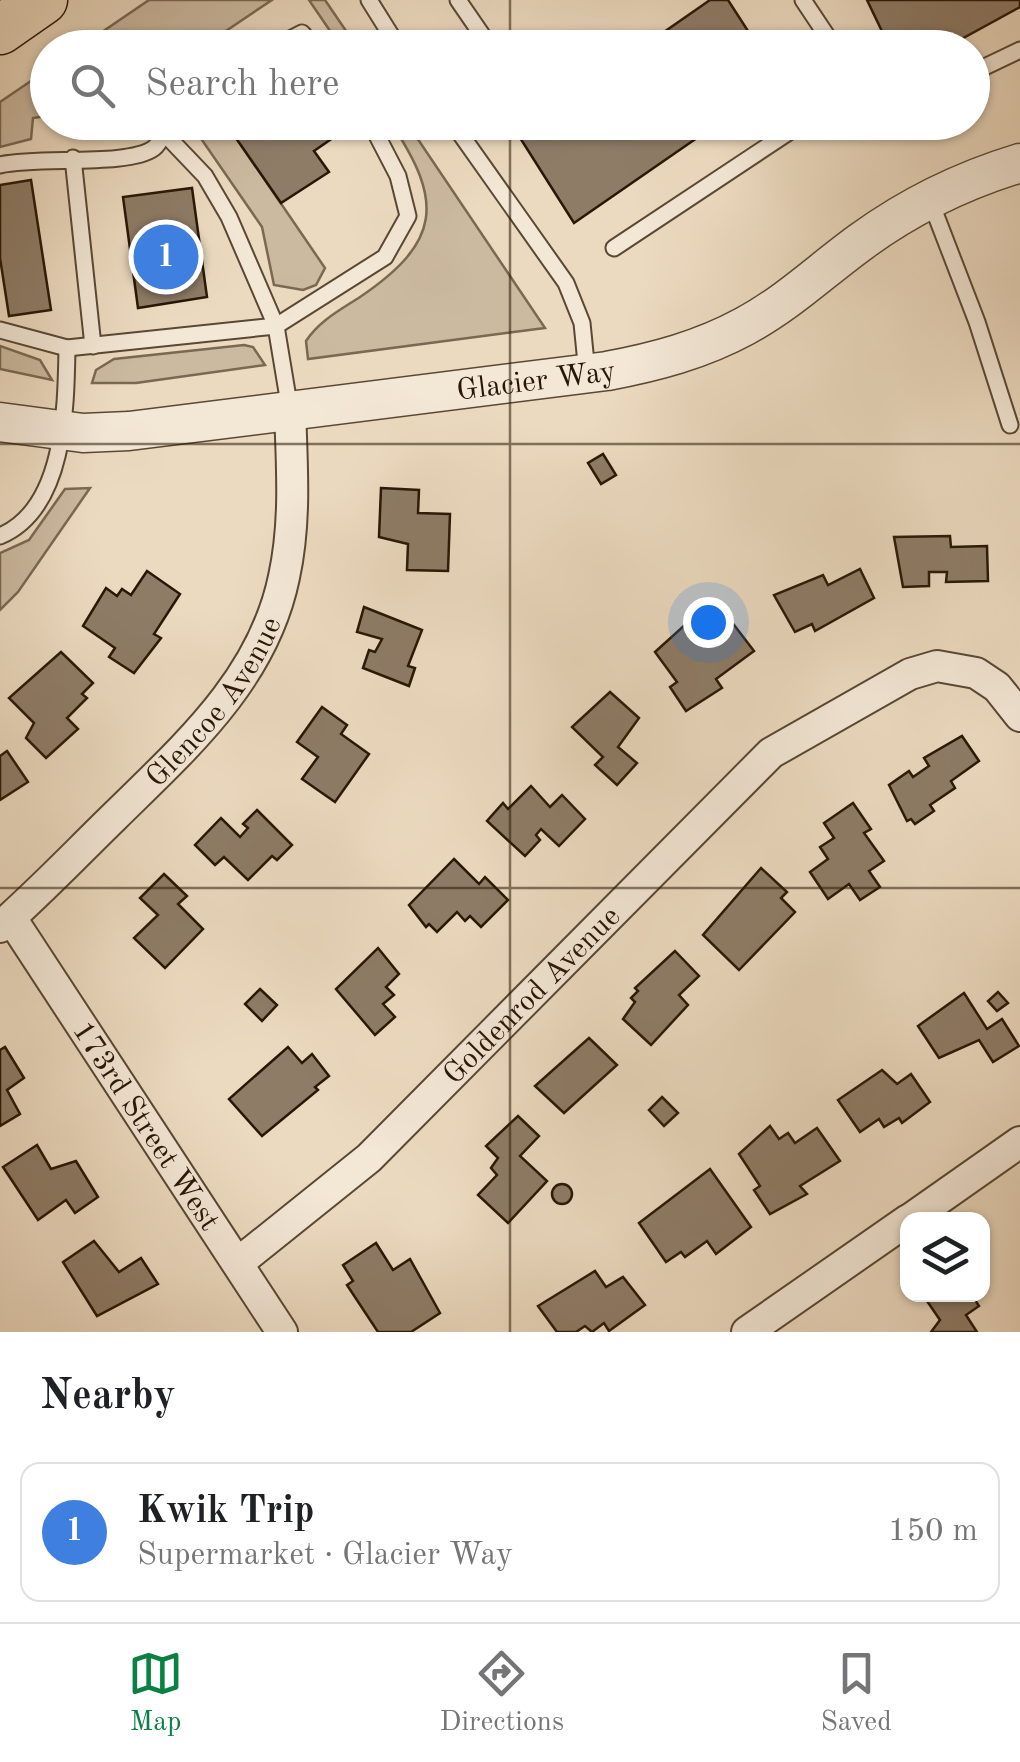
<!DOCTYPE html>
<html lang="en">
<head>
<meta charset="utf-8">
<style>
	body { margin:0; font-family:"Old Standard TT",serif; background:#f2f2f2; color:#202124 }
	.controls { position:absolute; right:30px; bottom:30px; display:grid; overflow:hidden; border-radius:20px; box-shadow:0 2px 8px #0004 }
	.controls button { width:90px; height:90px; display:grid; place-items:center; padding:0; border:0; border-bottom:2px solid #e0e0e0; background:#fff; color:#202124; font:50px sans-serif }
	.you { position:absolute; left:708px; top:622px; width:35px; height:35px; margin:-25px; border:8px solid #fff; border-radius:50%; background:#1a73e8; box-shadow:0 0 0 15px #1a73e833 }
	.badge { display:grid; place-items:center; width:65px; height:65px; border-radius:50%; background:#0b8043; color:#fff; font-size:32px; font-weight:700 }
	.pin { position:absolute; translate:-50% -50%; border:5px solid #fff; box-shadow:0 2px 10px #0006 }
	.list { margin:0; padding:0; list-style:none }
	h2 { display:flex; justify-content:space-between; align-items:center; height:130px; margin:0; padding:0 40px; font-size:42px }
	h2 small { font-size:32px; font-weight:400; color:#757577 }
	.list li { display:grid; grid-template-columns:65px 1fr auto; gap:30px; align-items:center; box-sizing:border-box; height:140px; margin:0 20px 20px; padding:0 20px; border:2px solid #e0e0e0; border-radius:20px }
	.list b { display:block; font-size:38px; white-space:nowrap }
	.list p { margin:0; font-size:32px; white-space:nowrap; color:#757577 }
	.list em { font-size:32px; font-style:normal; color:#757577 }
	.icon { flex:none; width:55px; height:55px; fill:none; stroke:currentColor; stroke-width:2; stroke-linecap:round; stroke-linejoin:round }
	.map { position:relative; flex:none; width:1020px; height:1332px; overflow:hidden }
	.search { position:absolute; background:#fff; box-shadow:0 2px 8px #0004; left:30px; right:30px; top:30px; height:110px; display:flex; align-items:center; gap:25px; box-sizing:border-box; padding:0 35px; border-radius:55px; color:#757577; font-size:38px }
	.sheet { height:290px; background:#fff }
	nav { display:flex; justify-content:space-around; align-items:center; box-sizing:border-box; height:140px; border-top:2px solid #e0e0e0; background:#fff; font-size:28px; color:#757577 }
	nav a { display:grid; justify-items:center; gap:5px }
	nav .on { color:#0b8043 }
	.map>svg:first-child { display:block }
</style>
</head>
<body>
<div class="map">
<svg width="1020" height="1332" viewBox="0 0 1020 1332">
	<rect width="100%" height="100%" fill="#ecdac0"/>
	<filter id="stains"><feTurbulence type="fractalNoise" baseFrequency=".002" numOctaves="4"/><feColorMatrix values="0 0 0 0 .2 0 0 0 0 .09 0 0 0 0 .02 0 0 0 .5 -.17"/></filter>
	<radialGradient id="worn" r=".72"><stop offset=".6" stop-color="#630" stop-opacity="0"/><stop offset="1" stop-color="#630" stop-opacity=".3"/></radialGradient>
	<g fill="#cbb9a0" stroke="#7a6853" stroke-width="2.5">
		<path d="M 149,0 L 272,0 L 202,47 L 80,47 Z"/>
		<path d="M 309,0 L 325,0 L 357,47 L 341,47 Z"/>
		<path d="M 47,70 L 47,116 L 33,118 L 31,139 L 0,147 L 0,102 Z"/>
		<path d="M 195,123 L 226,123 L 325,268 L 316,285 L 303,290 L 274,285 L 262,227 L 193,127 Z"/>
		<path d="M 391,123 L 407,123 L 545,328 L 308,359 L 306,341 C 319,321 340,310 360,297 C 441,242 444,202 391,123 Z"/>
		<path d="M 244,345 L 253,347 L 265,365 L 136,383 L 92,383 L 96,370 L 114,359 Z"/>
		<path d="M 0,346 L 40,360 L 52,380 L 0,369 Z"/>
		<path d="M 90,488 L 18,592 L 0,610 L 0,553 L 29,540 L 65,489 Z"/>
	</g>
	<g fill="#8e7c67" stroke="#281706" stroke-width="2.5">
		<path d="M 710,0 L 728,0 L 759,48 L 641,48 Z"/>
		<path d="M 867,0 L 1020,0 L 1020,7 L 945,48 L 890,48 Z"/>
		<path d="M 238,122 L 348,122 L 350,126 L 314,151 L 329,172 L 281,203 L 229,128 Z"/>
		<path d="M 532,122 L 720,122 L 574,223 L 517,133 Z"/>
		<path d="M 31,180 L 51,310 L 9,316 L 0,258 L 0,185 Z"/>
		<path d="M 192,188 L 207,297 L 138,308 L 123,197 Z"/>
		<path d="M 603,454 L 616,475 L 601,484 L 588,463 Z"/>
		<path d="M 381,488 L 419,490 L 418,513 L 450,514 L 448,571 L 407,570 L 408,544 L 379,537 Z"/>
		<path d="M 950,536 L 951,547 L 987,546 L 988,581 L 946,582 L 947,572 L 929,572 L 929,586 L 903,587 L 894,537 Z"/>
		<path d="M 860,569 L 874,598 L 815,631 L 812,624 L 795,632 L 774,595 L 823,575 L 828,585 Z"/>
		<path d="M 147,571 L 180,594 L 154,634 L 161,638 L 134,673 L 109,657 L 115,648 L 83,626 L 106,588 L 117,596 L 122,589 L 131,595 Z"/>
		<path d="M 364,607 L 422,630 L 408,666 L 415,668 L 409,686 L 363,668 L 369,650 L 375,652 L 382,639 L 357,632 Z"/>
		<path d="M 731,621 L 754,651 L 716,679 L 722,688 L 686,711 L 670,687 L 677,682 L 655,652 L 687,623 L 695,633 L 702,627 L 709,638 Z"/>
		<path d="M 61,652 L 93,683 L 82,694 L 87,698 L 67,718 L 78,729 L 46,758 L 26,738 L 34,723 L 9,698 Z"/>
		<path d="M 610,692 L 639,718 L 618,747 L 637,763 L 617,785 L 595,765 L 603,757 L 572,727 Z"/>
		<path d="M 322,707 L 347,725 L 341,734 L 369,754 L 335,802 L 302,779 L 318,757 L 297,742 Z"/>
		<path d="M 962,736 L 979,761 L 951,781 L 955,788 L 930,805 L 934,811 L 915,824 L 911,819 L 907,821 L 889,785 L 909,771 L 913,777 L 929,766 L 924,758 Z"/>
		<path d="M 7,751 L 28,782 L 0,800 L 0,756 Z"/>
		<path d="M 531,786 L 550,807 L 562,795 L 585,819 L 559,846 L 541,829 L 536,835 L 540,840 L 525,856 L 487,821 L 503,803 L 508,809 Z"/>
		<path d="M 853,803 L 871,829 L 864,833 L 884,861 L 869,871 L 880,887 L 860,900 L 849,884 L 828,899 L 810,872 L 828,859 L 820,847 L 834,838 L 824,823 Z"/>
		<path d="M 257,810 L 292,845 L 277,860 L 272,856 L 248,880 L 224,857 L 215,865 L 195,845 L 221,818 L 240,837 L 248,828 L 243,824 Z"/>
		<path d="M 454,859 L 479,884 L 485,877 L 508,900 L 481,927 L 470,916 L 465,921 L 457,912 L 437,932 L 429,924 L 426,927 L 409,905 Z"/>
		<path d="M 761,868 L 787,892 L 781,898 L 795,912 L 739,970 L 703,935 Z"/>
		<path d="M 164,874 L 187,896 L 178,904 L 203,929 L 165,968 L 134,938 L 158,915 L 140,898 Z"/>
		<path d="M 378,948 L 399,974 L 386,987 L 394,995 L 383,1004 L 395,1017 L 375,1035 L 336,989 Z"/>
		<path d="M 675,951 L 699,976 L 679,995 L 688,1005 L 651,1045 L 623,1019 L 635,1002 L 631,998 L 638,991 L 635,988 Z"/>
		<path d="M 260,989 L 277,1005 L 262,1021 L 245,1004 Z"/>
		<path d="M 998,992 L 1008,1003 L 997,1011 L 988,1001 Z"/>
		<path d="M 964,993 L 987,1029 L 1002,1019 L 1019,1046 L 993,1062 L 979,1040 L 939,1058 L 918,1026 Z"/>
		<path d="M 589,1038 L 617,1065 L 564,1113 L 535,1086 Z"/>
		<path d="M 5,1047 L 24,1078 L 7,1090 L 20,1114 L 0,1126 L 0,1050 Z"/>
		<path d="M 288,1047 L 302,1063 L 312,1054 L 329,1076 L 315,1087 L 318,1090 L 262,1136 L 229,1099 Z"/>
		<path d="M 882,1070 L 897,1084 L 911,1074 L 930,1102 L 902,1123 L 899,1118 L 884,1127 L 879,1119 L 860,1132 L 838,1100 Z"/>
		<path d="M 662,1097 L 678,1113 L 664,1126 L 649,1110 Z"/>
		<path d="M 518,1116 L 539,1136 L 520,1156 L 547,1181 L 508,1223 L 478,1195 L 497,1175 L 491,1168 L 498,1158 L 486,1146 Z"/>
		<path d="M 770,1126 L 779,1139 L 788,1133 L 795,1143 L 817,1128 L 840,1161 L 800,1186 L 807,1194 L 770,1214 L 754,1190 L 760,1186 L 739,1154 Z"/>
		<path d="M 37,1145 L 51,1169 L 76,1161 L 98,1197 L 75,1213 L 66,1200 L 38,1220 L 3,1167 Z"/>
		<path d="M 710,1169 L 751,1227 L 716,1254 L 707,1241 L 685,1257 L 681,1252 L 666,1262 L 639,1223 Z"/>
		<circle cx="562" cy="1194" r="10"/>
		<path d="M 94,1241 L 119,1272 L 141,1258 L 158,1284 L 97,1316 L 63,1262 Z"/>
		<path d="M 376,1243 L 393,1270 L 410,1259 L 440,1313 L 411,1332 L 378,1332 L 347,1285 L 353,1281 L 343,1265 Z"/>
		<path d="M 595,1271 L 606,1287 L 623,1277 L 645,1305 L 609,1331 L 604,1323 L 592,1332 L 585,1326 L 576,1332 L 557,1332 L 538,1306 Z"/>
		<path d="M 936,1294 L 971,1294 L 979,1306 L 966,1315 L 977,1332 L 931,1332 L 940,1320 L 927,1301 Z"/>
	</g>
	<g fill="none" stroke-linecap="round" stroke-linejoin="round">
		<g stroke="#594834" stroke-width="19">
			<g id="service">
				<path d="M 369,0 L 399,48"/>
				<path d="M 458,0 L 491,48"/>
				<path d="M 803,0 L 835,48"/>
				<path d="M 273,48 L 302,33 L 315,48"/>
				<path d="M 972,73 L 1020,50"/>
				<path d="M 452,122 L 566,283 L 582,323 L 587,373"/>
				<path d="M 164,133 L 205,176 L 229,217 L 276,326 L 290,410"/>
				<path d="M 73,158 L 93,346"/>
				<path d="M 0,165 C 38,156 129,167 154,148 C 162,142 164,129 170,122"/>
				<path d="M 930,200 L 977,322 L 1010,425"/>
				<path d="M 614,248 L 804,122"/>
				<path d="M 0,330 L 67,348 L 276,326 L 385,257 L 408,216 L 398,176 L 370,122"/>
				<path d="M 0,536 C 65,509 66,408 67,348"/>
			</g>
		</g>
		<g stroke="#594834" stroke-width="34">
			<g id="minor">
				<path id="s1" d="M 11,918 L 282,1332"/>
				<path id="s2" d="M 0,927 C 40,892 77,853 115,816 C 186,746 263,679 284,577 C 296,522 292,467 290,410"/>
				<path d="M 909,1220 L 1020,1142"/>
				<path id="s3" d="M 238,1263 L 369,1158 L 771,753 L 910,674 L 937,666 L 976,673 L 997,687 L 1020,716"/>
				<path d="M 747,1332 L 908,1220"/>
			</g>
		</g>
		<g stroke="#594834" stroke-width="41">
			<g id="tertiary">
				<path id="s4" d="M 0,422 L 83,433 L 129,431 L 607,371 C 655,362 701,350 745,326 C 788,303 823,269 862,241 C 910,206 964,180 1020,163"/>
			</g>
		</g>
		<g stroke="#281706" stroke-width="51">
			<path id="primary" d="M 0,30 L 43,0"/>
		</g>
		<use href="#service" stroke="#f3e7d6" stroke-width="15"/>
		<use href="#minor" stroke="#f3e7d6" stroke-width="30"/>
		<use href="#tertiary" stroke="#f3e7d6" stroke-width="38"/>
		<use href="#primary" stroke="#ecdac0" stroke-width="48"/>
	</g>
	<path fill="none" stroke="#281706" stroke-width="2.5" stroke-opacity="0.55" d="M 510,0 L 510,48M 510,122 L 510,1332M 0,444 L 1020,444M 0,888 L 1020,888"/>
	<g text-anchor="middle" stroke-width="9" stroke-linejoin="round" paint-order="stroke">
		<g font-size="30" fill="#281706" stroke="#f3e7d6">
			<text dy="10" stroke="none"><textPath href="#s4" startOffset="540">Glacier Way</textPath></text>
			<text dy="10" stroke="none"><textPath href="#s2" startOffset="312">Glencoe Avenue</textPath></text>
			<text dy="10" stroke="none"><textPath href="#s3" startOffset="398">Goldenrod Avenue</textPath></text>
			<text dy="10" stroke="none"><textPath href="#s1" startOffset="248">173rd Street West</textPath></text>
		</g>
	</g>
	<rect width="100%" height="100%" filter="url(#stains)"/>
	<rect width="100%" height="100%" fill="url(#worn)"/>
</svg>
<div class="controls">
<button><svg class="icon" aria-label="layers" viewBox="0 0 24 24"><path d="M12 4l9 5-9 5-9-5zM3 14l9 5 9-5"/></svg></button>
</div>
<div class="you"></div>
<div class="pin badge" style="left:166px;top:257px;background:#3f7fe0">1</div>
<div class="search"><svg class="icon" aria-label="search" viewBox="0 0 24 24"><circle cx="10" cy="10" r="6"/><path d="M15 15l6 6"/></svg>Search here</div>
</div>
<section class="sheet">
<h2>Nearby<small></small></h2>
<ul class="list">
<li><span class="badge" style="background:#3f7fe0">1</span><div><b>Kwik Trip</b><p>Supermarket · Glacier Way</p></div><em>150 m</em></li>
</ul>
</section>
<nav>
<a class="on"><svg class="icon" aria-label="map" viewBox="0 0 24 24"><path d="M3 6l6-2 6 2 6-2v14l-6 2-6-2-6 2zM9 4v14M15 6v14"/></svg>Map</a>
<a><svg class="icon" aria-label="directions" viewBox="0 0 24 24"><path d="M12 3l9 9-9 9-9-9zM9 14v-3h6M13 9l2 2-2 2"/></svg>Directions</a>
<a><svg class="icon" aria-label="saved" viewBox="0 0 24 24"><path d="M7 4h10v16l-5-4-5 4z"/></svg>Saved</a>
</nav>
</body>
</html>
